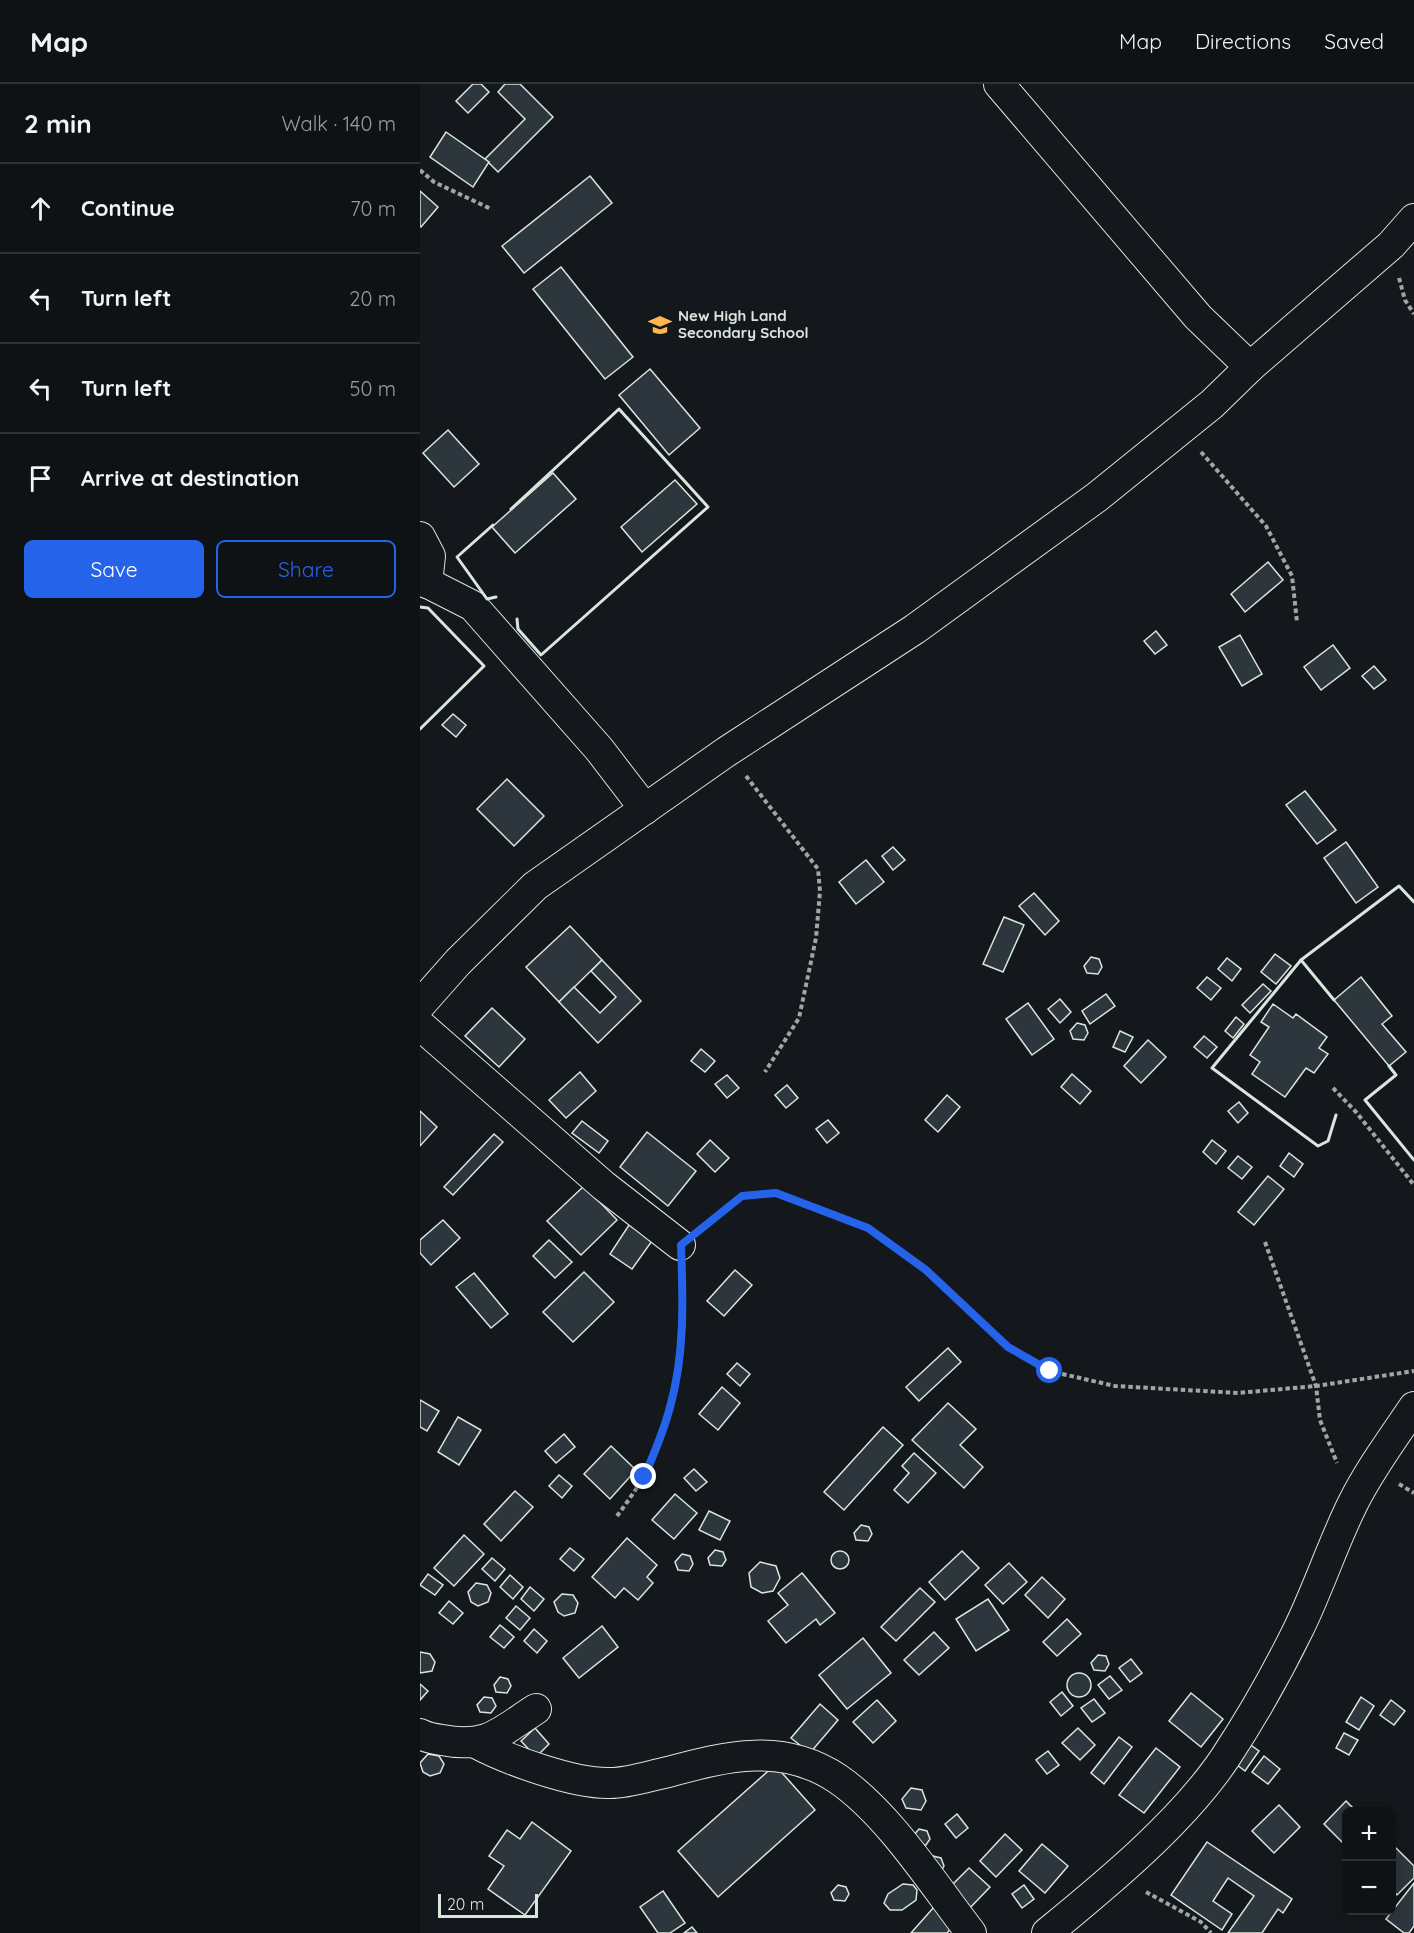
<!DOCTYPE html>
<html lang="en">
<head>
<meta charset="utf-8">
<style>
	body { margin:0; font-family:Quicksand,sans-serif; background:#181b1e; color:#f1f3f6 }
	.controls { position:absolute; right:18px; bottom:18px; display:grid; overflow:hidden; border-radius:9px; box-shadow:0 3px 9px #0003 }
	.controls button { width:54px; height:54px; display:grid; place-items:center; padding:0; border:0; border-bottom:2px solid #2f3234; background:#0f1215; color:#f1f3f6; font:30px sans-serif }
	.scale { position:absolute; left:18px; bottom:15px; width:100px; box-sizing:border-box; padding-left:6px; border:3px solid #d8e6dc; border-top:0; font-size:16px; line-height:21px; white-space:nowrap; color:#d8e6dc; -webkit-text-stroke:4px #14181c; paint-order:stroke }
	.stop { position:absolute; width:18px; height:18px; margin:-14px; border:4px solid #2563eb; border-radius:50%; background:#fff }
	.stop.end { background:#2563eb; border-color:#fff; box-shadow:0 2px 6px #0008 }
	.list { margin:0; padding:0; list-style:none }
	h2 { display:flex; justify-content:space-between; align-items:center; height:78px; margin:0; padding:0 24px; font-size:26px }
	h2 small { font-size:20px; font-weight:400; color:#9b9ea0 }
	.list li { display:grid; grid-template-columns:39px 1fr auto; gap:18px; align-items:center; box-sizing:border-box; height:90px; padding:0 24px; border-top:2px solid #2f3234 }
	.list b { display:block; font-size:22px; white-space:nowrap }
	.list em { font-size:20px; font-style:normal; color:#9b9ea0 }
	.actions { display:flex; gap:12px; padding:18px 24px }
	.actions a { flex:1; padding:14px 0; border:2px solid #2563eb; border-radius:9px; text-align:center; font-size:21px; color:#2563eb }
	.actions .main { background:#2563eb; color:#fff }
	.icon { flex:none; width:33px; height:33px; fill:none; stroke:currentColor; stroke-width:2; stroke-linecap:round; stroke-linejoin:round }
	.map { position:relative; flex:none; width:994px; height:1849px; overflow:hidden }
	header { display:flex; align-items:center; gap:36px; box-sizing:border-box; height:84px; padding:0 30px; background:#0f1215; border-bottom:2px solid #2f3234 }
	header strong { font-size:28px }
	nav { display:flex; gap:33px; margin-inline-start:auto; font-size:21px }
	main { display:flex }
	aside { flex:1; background:#0f1215 }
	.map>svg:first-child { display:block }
</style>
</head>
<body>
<header>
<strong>Map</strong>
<nav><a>Map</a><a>Directions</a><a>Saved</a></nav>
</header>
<main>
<aside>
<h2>2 min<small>Walk · 140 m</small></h2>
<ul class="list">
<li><svg class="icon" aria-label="ahead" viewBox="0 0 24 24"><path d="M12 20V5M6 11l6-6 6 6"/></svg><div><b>Continue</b></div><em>70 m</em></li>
<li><svg class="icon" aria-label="left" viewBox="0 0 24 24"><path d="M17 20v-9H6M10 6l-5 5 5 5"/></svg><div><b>Turn left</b></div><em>20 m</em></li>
<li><svg class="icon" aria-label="left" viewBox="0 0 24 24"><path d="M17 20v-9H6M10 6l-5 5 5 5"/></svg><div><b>Turn left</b></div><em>50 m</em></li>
<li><svg class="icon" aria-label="arrive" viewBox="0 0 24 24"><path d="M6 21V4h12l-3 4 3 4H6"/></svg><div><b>Arrive at destination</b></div></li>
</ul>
<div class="actions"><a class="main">Save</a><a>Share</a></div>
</aside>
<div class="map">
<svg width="994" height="1849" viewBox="0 0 994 1849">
	<rect width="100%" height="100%" fill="#14181c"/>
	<g fill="#2c363c" stroke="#d8e6dc" stroke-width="1.5">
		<path d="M 53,0 L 61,0 L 69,8 L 48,29 L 36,17 Z"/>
		<path d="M 85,0 L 100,0 L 133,33 L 78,88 L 65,75 L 105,35 L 78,8 Z"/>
		<path d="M 26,48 L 69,78 L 53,103 L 10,73 Z"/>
		<path d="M 170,92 L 192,119 L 104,189 L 82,162 Z"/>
		<path d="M 0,107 L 18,123 L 1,143 L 0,142 Z"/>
		<path d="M 141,183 L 213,273 L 185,295 L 113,205 Z"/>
		<path d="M 230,285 L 280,344 L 249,371 L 199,311 Z"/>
		<path d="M 28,346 L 59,380 L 34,403 L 3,369 Z"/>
		<path d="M 133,389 L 156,415 L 95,469 L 72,443 Z"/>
		<path d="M 255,396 L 277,420 L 222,468 L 201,443 Z"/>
		<path d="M 848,478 L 863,496 L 825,528 L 811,510 Z"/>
		<path d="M 736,547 L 747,561 L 735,570 L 724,557 Z"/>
		<path d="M 820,551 L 842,590 L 822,602 L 799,563 Z"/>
		<path d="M 913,561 L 930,584 L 901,606 L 884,583 Z"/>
		<path d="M 954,582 L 966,596 L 954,605 L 942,592 Z"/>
		<path d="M 33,630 L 46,641 L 36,653 L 22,641 Z"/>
		<path d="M 87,695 L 124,732 L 94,762 L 57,725 Z"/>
		<path d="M 885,707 L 916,746 L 897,760 L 866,721 Z"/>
		<path d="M 926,758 L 958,803 L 936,819 L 904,774 Z"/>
		<path d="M 473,763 L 485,776 L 473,786 L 462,772 Z"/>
		<path d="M 446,776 L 464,798 L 436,820 L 419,798 Z"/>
		<path d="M 614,809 L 639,837 L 625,851 L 599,822 Z"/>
		<path d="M 584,833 L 604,841 L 583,888 L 563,880 Z"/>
		<path d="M 150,842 L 182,876 L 139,918 L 106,883 Z"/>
		<path d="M 855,870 L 871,882 L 856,900 L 841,888 Z"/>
		<path d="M 671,873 L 679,875 L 682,883 L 678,890 L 667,889 L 664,882 Z"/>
		<path d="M 807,874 L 821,885 L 812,897 L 798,885 Z"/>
		<path d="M 182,876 L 221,917 L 178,959 L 139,918 L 154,903 L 180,929 L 196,913 L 171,887 Z"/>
		<path d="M 787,893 L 801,904 L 791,916 L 777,904 Z"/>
		<path d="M 941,893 L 972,932 L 962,940 L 986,968 L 969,982 L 914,916 Z"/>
		<path d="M 843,900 L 851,907 L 830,929 L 822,921 Z"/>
		<path d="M 686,910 L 695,922 L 670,940 L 662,927 Z"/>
		<path d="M 640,915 L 651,928 L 640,939 L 628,925 Z"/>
		<path d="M 608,919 L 634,955 L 612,971 L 586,935 Z"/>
		<path d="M 853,920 L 873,934 L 876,930 L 907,953 L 899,964 L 908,970 L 894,989 L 886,984 L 865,1013 L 832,990 L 840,978 L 830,971 L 849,943 L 841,938 Z"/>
		<path d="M 72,924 L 105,955 L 79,983 L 45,952 Z"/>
		<path d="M 816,933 L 824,940 L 813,954 L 805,947 Z"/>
		<path d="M 657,939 L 665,941 L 668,949 L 664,956 L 653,955 L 650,947 Z"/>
		<path d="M 700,947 L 713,953 L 705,968 L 693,963 Z"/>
		<path d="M 784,952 L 797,963 L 787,974 L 774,963 Z"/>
		<path d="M 728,956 L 746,973 L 721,999 L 704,982 Z"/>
		<path d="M 281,965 L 295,977 L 285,988 L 271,977 Z"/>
		<path d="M 160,988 L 176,1007 L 146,1034 L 129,1016 Z"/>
		<path d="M 652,990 L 671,1007 L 660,1020 L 641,1003 Z"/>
		<path d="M 307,991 L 319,1004 L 307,1014 L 295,1000 Z"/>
		<path d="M 367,1001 L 378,1014 L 366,1024 L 355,1011 Z"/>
		<path d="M 527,1011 L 540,1023 L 518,1048 L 505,1036 Z"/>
		<path d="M 819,1018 L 828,1029 L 818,1039 L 808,1027 Z"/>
		<path d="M 0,1027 L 17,1043 L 0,1062 Z"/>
		<path d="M 408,1036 L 419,1049 L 407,1059 L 396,1045 Z"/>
		<path d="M 162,1037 L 188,1057 L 179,1069 L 152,1049 Z"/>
		<path d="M 227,1048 L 276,1087 L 248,1122 L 200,1083 Z"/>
		<path d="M 74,1050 L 83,1058 L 33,1111 L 24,1103 Z"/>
		<path d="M 290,1056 L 309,1074 L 295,1088 L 277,1070 Z"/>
		<path d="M 792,1056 L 806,1067 L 796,1080 L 783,1068 Z"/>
		<path d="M 869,1069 L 883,1080 L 874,1093 L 860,1082 Z"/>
		<path d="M 818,1072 L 832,1083 L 822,1095 L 808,1084 Z"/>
		<path d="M 848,1092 L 864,1105 L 834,1141 L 818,1128 Z"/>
		<path d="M 164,1102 L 197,1136 L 161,1171 L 127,1137 Z"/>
		<path d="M 23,1136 L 40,1154 L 11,1181 L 0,1169 L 0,1156 Z"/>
		<path d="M 209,1141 L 232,1157 L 212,1185 L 190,1170 Z"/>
		<path d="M 129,1156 L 152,1178 L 135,1194 L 113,1172 Z"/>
		<path d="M 315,1186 L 332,1201 L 304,1232 L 287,1217 Z"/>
		<path d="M 164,1188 L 194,1218 L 153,1258 L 123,1228 Z"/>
		<path d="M 54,1189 L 88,1230 L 71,1244 L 36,1203 Z"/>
		<path d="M 528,1264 L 541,1278 L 499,1317 L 486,1303 Z"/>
		<path d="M 317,1279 L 330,1290 L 320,1302 L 307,1290 Z"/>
		<path d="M 302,1303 L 320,1319 L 298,1346 L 279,1330 Z"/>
		<path d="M 0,1316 L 19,1327 L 7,1347 L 0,1343 Z"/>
		<path d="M 528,1319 L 556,1345 L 540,1361 L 563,1383 L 544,1404 L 492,1356 Z"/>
		<path d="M 38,1333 L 61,1346 L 39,1381 L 18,1368 Z"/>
		<path d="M 463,1343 L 483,1361 L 424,1426 L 404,1408 Z"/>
		<path d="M 144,1350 L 155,1363 L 136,1379 L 125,1367 Z"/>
		<path d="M 191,1362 L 216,1386 L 190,1415 L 164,1390 Z"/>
		<path d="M 494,1369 L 516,1389 L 488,1419 L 474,1406 L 489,1389 L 482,1382 Z"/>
		<path d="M 274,1385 L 287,1398 L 276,1407 L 264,1394 Z"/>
		<path d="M 139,1391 L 152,1402 L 142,1414 L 129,1402 Z"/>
		<path d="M 95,1407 L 113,1423 L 81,1457 L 64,1440 Z"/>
		<path d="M 255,1410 L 277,1429 L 254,1455 L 232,1436 Z"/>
		<path d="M 289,1427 L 310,1437 L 300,1456 L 279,1446 Z"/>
		<path d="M 441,1441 L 449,1443 L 452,1450 L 448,1457 L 436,1456 L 434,1449 Z"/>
		<path d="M 44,1451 L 64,1470 L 34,1502 L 14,1484 Z"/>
		<path d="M 207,1454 L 237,1481 L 227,1493 L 233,1499 L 218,1516 L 204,1504 L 195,1514 L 172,1493 Z"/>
		<path d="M 150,1464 L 164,1475 L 154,1487 L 140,1475 Z"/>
		<path d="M 295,1466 L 303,1468 L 306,1476 L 302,1482 L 290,1481 L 288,1474 Z"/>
		<circle cx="420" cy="1476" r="9"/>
		<path d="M 542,1467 L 559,1484 L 525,1516 L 509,1498 Z"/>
		<path d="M 262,1470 L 270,1472 L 273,1480 L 269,1487 L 258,1486 L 255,1478 Z"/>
		<path d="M 72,1474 L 85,1485 L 75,1497 L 62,1485 Z"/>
		<path d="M 340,1478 L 356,1482 L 360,1494 L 353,1507 L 342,1509 L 331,1503 L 329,1489 Z"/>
		<path d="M 589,1479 L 607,1498 L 583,1520 L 565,1501 Z"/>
		<path d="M 382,1489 L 415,1529 L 400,1541 L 396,1535 L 366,1559 L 348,1537 L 368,1521 L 358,1509 Z"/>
		<path d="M 8,1490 L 23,1501 L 15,1511 L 0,1501 Z"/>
		<path d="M 90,1491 L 103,1503 L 93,1515 L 80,1503 Z"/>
		<path d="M 622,1493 L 645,1515 L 628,1534 L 605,1511 Z"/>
		<path d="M 56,1499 L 67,1501 L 71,1509 L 68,1518 L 58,1522 L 51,1518 L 48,1508 Z"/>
		<path d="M 110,1503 L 124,1515 L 114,1527 L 101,1515 Z"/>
		<path d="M 500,1504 L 515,1518 L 476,1557 L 461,1543 Z"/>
		<path d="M 142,1510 L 153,1511 L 158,1519 L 155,1529 L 144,1532 L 138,1528 L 134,1518 Z"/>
		<path d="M 568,1515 L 589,1546 L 556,1567 L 536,1535 Z"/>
		<path d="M 29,1517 L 43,1529 L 33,1540 L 19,1529 Z"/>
		<path d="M 96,1522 L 110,1534 L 100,1546 L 86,1534 Z"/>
		<path d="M 647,1535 L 661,1550 L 637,1572 L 623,1558 Z"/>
		<path d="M 80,1541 L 94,1553 L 84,1564 L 70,1553 Z"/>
		<path d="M 182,1542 L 198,1563 L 159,1594 L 143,1574 Z"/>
		<path d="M 114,1545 L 127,1557 L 117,1569 L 104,1557 Z"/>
		<path d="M 514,1548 L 529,1564 L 499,1591 L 484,1576 Z"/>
		<path d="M 443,1554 L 471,1589 L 427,1625 L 399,1591 Z"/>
		<path d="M 0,1568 L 10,1570 L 15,1578 L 12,1587 L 0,1589 Z"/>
		<path d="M 678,1571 L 686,1572 L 689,1580 L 685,1587 L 674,1586 L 671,1579 Z"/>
		<path d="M 711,1575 L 722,1589 L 710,1598 L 699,1584 Z"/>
		<circle cx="659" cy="1601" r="12"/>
		<path d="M 690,1592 L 702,1606 L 689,1615 L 678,1601 Z"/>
		<path d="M 80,1593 L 88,1595 L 91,1602 L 87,1609 L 76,1608 L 74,1601 Z"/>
		<path d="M 0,1600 L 8,1607 L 0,1616 Z"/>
		<path d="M 642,1608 L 653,1622 L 641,1632 L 630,1618 Z"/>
		<path d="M 771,1609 L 803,1635 L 781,1663 L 749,1637 Z"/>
		<path d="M 64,1613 L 72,1614 L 76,1622 L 71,1629 L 60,1628 L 57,1621 Z"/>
		<path d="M 941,1613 L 954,1622 L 939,1646 L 926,1638 Z"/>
		<path d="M 674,1615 L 685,1629 L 672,1638 L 661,1624 Z"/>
		<path d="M 457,1616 L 476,1637 L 453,1659 L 433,1638 Z"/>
		<path d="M 971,1616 L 985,1627 L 974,1641 L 960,1631 Z"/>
		<path d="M 400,1620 L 418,1636 L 390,1669 L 371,1654 Z"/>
		<path d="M 115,1644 L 129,1660 L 116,1673 L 101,1657 Z"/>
		<path d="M 658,1644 L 675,1661 L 660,1676 L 642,1659 Z"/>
		<path d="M 924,1649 L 938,1656 L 929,1671 L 916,1664 Z"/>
		<path d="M 699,1653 L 712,1663 L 684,1700 L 671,1689 Z"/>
		<path d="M 822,1655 L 839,1667 L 825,1687 L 808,1674 Z"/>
		<path d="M 736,1664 L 760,1683 L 724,1729 L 699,1711 Z"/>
		<path d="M 628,1667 L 639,1681 L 627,1690 L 616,1676 Z"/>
		<path d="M 8,1670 L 19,1672 L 24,1680 L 20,1689 L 10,1692 L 3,1688 L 0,1679 Z"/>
		<path d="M 844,1672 L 860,1685 L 848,1700 L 832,1688 Z"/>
		<path d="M 355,1681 L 395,1726 L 298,1813 L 258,1767 Z"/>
		<path d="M 491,1704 L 502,1706 L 506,1717 L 501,1726 L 486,1724 L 482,1715 Z"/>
		<path d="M 926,1717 L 937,1728 L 926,1728 L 926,1762 L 904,1740 Z"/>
		<path d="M 859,1721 L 880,1743 L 854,1769 L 832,1747 Z"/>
		<path d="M 537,1730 L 548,1744 L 536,1754 L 525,1740 Z"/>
		<path d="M 112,1738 L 151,1767 L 105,1831 L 68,1805 L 84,1782 L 69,1772 L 87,1746 L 100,1755 Z"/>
		<path d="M 499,1745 L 507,1747 L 510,1755 L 506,1761 L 495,1760 L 492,1753 Z"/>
		<path d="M 585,1750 L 602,1766 L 576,1793 L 560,1777 Z"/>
		<path d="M 787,1758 L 872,1815 L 863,1829 L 858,1825 L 842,1849 L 808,1849 L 834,1812 L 808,1794 L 793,1817 L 812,1830 L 802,1846 L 751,1811 Z"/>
		<path d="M 622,1760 L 648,1782 L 625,1809 L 599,1787 Z"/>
		<path d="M 972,1760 L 994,1782 L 994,1794 L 977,1811 L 972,1805 Z"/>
		<path d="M 513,1772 L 521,1774 L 524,1782 L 520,1789 L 506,1780 Z"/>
		<path d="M 549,1784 L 570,1803 L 547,1827 L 525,1808 Z"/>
		<path d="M 994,1799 L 994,1842 L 989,1849 L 984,1849 L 966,1835 Z"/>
		<path d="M 483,1800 L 493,1801 L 497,1806 L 496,1816 L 482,1826 L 470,1826 L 464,1819 L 468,1810 Z"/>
		<path d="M 418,1801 L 426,1803 L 429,1810 L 425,1817 L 414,1816 L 411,1809 Z"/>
		<path d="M 604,1801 L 614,1815 L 602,1824 L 592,1810 Z"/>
		<path d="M 243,1807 L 265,1839 L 250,1849 L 238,1849 L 220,1823 Z"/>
		<path d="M 514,1823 L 534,1841 L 527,1849 L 491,1849 Z"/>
		<path d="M 272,1843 L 277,1849 L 264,1849 Z"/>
	</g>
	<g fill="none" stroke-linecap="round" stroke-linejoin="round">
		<g stroke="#d8e6dc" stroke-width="32">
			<g id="minor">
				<path d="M 579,0 L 778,233 L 830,283"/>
				<path d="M 0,453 L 10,472 L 7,499"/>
				<path d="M 0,495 L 53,522 L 179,665 L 225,725"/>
				<path d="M 0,921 L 38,878 L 115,802 L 306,668 L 495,545 L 677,413 L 792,320 L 830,283 L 971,161 L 994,135"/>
				<path d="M 0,941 L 184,1102 L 260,1161"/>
				<path d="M 0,1650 C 7,1654 15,1655 22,1656 C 67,1665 80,1648 116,1625"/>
				<path d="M 56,1659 C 88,1676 154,1700 190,1699 C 209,1699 229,1692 248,1688 C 307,1672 363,1658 418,1695 C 469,1730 513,1800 551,1849"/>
				<path d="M 627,1849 C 687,1800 762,1738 805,1674 C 832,1633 857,1589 879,1544 C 899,1503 913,1459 933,1419 C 950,1385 973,1354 994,1323"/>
			</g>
		</g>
		<g stroke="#9da8a2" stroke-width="4" stroke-dasharray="4.5 3" stroke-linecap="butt">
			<path d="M 0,86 L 14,98 L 71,125"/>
			<path d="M 979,194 L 985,216 L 994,230"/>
			<path d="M 781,368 L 846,442 L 872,492 L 877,538"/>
			<path d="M 326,692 L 398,785 L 400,807 L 396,854 L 379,934 L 345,988"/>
			<path d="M 913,1004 L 936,1028 L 994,1101"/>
			<path d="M 283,1143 L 322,1112 L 356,1109 L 448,1144 L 506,1186 L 588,1263 L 629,1287 L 695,1302 L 818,1309 L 896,1302 L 994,1287"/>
			<path d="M 845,1158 L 896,1302 L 900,1336 L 917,1379"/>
			<path d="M 979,1400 L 994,1409"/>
			<path d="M 197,1432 C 206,1420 215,1407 223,1394 C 258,1335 264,1257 262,1190"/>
			<path d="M 726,1808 L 781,1838 L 791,1849"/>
		</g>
		<use href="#minor" stroke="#14181c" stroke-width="30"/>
		<g stroke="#d8e6dc" stroke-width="3">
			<path d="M 91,425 L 199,325 L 288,423 L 121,571 L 98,545 L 97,535"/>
			<path d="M 73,441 L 37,473 L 67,515 L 76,513"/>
			<path d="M 0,523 L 8,524 L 64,582 L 0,645"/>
			<path d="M 881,876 L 792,984 L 898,1062 L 908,1057 L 916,1031"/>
			<path d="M 914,916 L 881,876 L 979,802 L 994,818"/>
			<path d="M 969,982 L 976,991 L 945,1016 L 994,1076"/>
		</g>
	</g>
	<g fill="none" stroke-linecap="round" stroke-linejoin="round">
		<path stroke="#2563eb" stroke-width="8" d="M 224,1393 C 234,1370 244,1347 250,1323 C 265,1271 263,1214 261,1161 L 322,1112 L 356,1109 L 448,1144 L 506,1186 L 588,1263 L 630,1287"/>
	</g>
	<defs>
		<g id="school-bare" transform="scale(1.8)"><path d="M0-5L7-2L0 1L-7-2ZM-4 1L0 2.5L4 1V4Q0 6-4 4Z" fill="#ffb74d" stroke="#14181c" stroke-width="2.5" paint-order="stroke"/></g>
	</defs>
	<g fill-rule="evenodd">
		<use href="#school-bare" x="240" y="241"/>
	</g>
	<g text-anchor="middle" stroke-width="4.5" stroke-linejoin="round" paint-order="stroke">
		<g font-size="15" font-weight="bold" fill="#d8e6dc" stroke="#14181c" text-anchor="start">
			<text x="258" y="237">New High Land<tspan x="258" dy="17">Secondary School</tspan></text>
		</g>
	</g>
</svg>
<div class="controls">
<button>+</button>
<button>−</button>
</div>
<div class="scale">20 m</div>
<div class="stop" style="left:630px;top:1287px"></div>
<div class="stop end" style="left:224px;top:1393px"></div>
</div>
</main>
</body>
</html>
